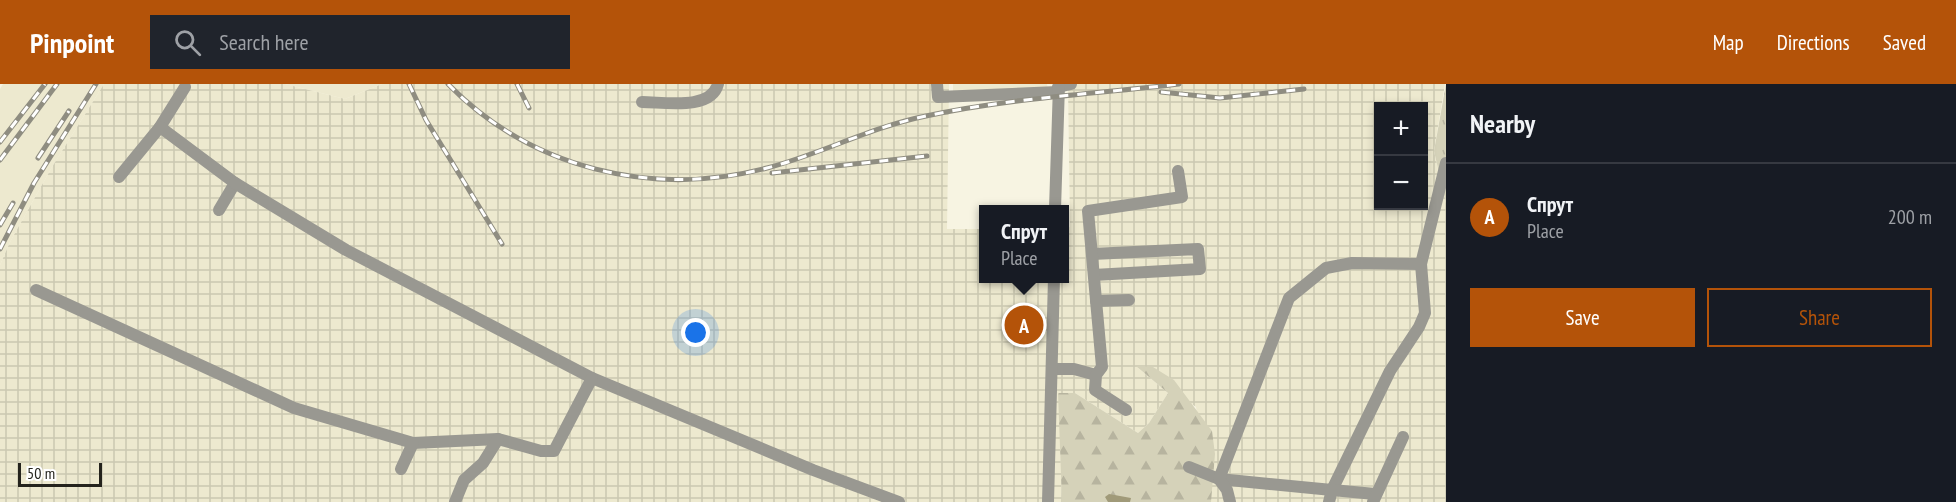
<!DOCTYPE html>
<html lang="en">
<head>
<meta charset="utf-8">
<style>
	body { margin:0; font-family:"PT Sans Narrow",sans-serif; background:#20242c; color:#f1f3f6 }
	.controls { position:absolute; right:18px; top:18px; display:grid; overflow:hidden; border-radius:0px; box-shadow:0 3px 9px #0003 }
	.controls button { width:54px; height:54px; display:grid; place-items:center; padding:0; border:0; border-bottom:2px solid #363941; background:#171b24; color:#f1f3f6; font:30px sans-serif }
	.scale { position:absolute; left:18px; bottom:15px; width:84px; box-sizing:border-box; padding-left:6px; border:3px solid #25241d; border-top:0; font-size:16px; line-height:21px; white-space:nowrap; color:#25241d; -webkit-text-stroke:4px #fff; paint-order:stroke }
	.you { position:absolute; left:696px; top:249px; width:21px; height:21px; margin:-15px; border:4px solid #fff; border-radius:50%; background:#1a73e8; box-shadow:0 0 0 9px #1a73e833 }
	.badge { display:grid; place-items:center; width:39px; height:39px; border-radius:50%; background:#b45309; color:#fff; font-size:20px; font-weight:700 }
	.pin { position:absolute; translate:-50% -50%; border:3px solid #fff; box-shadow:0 2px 6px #0006 }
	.popup { position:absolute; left:979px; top:121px; width:90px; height:78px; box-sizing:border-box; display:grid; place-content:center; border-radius:0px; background:#171b24; filter:drop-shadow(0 2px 4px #0005); font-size:20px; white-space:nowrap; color:#9ea1a6 }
	.popup b { font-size:22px; color:#f1f3f6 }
	.popup::after { content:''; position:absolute; left:50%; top:100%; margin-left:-12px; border:12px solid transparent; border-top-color:#171b24 }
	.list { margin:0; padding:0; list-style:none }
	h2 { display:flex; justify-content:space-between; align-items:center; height:78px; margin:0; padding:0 24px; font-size:26px }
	h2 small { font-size:20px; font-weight:400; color:#9ea1a6 }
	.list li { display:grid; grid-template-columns:39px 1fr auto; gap:18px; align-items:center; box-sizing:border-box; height:108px; padding:0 24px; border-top:2px solid #363941 }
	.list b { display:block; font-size:22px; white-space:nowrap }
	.list p { margin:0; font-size:20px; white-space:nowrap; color:#9ea1a6 }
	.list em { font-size:20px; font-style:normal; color:#9ea1a6 }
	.actions { display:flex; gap:12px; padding:18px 24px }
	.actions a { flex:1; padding:14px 0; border:2px solid #b45309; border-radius:0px; text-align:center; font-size:21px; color:#b45309 }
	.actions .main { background:#b45309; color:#fff }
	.icon { flex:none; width:33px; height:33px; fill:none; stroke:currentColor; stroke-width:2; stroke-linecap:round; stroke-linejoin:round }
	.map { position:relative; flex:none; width:1446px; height:418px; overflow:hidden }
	header { display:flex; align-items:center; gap:36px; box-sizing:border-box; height:84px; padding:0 30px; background:#b45309; color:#fff }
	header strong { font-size:28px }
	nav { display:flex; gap:33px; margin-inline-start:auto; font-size:21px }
	.search { width:420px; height:54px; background:#20242c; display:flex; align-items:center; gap:15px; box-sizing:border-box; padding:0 21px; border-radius:0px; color:#9ea1a6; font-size:22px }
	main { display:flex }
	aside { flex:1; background:#171b24 }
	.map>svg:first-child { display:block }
</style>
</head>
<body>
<header>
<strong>Pinpoint</strong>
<div class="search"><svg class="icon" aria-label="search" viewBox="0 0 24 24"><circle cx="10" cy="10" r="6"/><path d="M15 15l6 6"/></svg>Search here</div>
<nav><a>Map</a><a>Directions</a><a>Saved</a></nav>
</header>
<main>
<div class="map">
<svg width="1446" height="418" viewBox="0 0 1446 418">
	<defs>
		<pattern id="industrial-grid" width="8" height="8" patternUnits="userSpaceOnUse" patternTransform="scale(1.5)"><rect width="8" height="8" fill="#ede9cf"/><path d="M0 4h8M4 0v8" fill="none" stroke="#cbc8b1"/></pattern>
		<pattern id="grass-tufts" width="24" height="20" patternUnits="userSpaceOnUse" patternTransform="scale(1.5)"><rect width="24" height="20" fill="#d5d2b9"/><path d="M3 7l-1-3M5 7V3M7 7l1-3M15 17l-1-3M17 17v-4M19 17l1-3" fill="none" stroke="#b7b49f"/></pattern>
		<pattern id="forest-firs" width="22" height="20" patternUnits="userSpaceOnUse" patternTransform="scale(1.5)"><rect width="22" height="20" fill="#d5d2b9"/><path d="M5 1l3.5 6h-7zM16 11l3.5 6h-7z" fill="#b7b49f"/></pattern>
	</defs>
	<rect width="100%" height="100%" fill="#f7f4e2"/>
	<g fill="#ede9cf">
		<path d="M 3,0 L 104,0 L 52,83 L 10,158 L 0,181 L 0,5 Z"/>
		<path d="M 285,0 L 382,0 L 345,15 Z"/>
		<path d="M 953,0 L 1047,0 L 1048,7 L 953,11 Z"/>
	</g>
	<path fill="url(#industrial-grid)" fill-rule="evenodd" d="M 104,0 L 285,0 L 345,15 L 382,0 L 949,0 L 947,145 L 983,145 L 984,194 L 1064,194 L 1065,144 L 1070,143 L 1068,0 L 1445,0 L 1434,67 L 1446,119 L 1446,418 L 1211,418 L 1196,323 L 1137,283 L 1168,309 L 1149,339 L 1138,349 L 1075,309 L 1059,309 L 1062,418 L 0,418 L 0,181 L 10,158 L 52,83 ZM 1378,22 L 1424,22 L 1424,122 L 1378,122 Z"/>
	<path fill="url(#grass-tufts)" d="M 1446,0 L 1446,119 L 1434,67 Z"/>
	<path fill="url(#forest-firs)" d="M 1136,282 L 1153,283 L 1174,296 L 1212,347 L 1215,370 L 1211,418 L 1130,418 L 1130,414 L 1108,416 L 1108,418 L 1062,418 L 1058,309 L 1075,309 L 1138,349 L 1149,339 L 1168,309 Z"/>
	<path fill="#a09a79" d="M 1109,410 L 1131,414 L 1130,418 L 1108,418 L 1105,413 Z"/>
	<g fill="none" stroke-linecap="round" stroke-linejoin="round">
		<g stroke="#999891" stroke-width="12">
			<path d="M 937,0 L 938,13 L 1058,8"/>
			<path d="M 1058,3 L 1071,0"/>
			<path d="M 642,18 C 664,18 711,27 718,0"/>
			<path d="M 160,43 L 185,3"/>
			<path d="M 119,93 L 160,43 L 235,99 L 219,126"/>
			<path d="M 235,99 L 346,166 L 592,294 L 813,386 L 899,418"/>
			<path d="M 1055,125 L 1059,1"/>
			<path d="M 1092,170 L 1198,165 L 1200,185 L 1094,191"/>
			<path d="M 36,206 L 294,324 L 413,359 L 498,355 L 541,367 L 554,367 L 592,294"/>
			<path d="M 1096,217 L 1129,216"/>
			<path d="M 1052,285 L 1074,285 L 1096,291"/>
			<path d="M 1126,326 L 1095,306 L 1096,291 L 1102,283 L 1088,127 L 1182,113 L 1178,87"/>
			<path d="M 1189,383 L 1219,395 L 1332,406 L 1390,287 L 1419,243 L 1425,229 L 1421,180 L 1446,79"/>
			<path d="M 401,385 L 413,359"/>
			<path d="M 455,418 L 464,396 L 483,379 L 498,355"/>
			<path d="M 1048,418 L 1054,194"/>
			<path d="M 1230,418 L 1227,406 L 1219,395 L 1289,214 L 1326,184 L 1352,179 L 1421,180"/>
			<path d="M 1329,418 L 1332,406 L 1375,410"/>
			<path d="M 1373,418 L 1403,353"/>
		</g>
		<g stroke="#8f8d81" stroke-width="5">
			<g id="rail">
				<path d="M 409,0 L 426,36 L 502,160"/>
				<path d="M 448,0 C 531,85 653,114 767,84 C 821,70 871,43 926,32 C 1009,14 1095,10 1179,0"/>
				<path d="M 517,0 L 529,24"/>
				<path d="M 1161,8 L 1220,14 L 1304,5"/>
				<path d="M 0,58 L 45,0"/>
				<path d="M 38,74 L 69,27"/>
				<path d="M 0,76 L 57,0"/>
				<path d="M 772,89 L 927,72"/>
				<path d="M 0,141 L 13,119"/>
				<path d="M 0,165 L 34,99 L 96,0"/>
			</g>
		</g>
		<use href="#rail" stroke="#fff" stroke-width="3" stroke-dasharray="9" stroke-linecap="butt"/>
	</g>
</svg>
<div class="controls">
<button>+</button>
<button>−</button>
</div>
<div class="scale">50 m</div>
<div class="you"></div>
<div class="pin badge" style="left:1024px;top:241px">A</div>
<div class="popup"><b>Спрут</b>Place</div>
</div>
<aside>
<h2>Nearby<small></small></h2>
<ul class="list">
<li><span class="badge">A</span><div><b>Спрут</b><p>Place</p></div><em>200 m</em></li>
</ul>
<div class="actions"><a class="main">Save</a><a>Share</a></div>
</aside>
</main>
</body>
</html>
